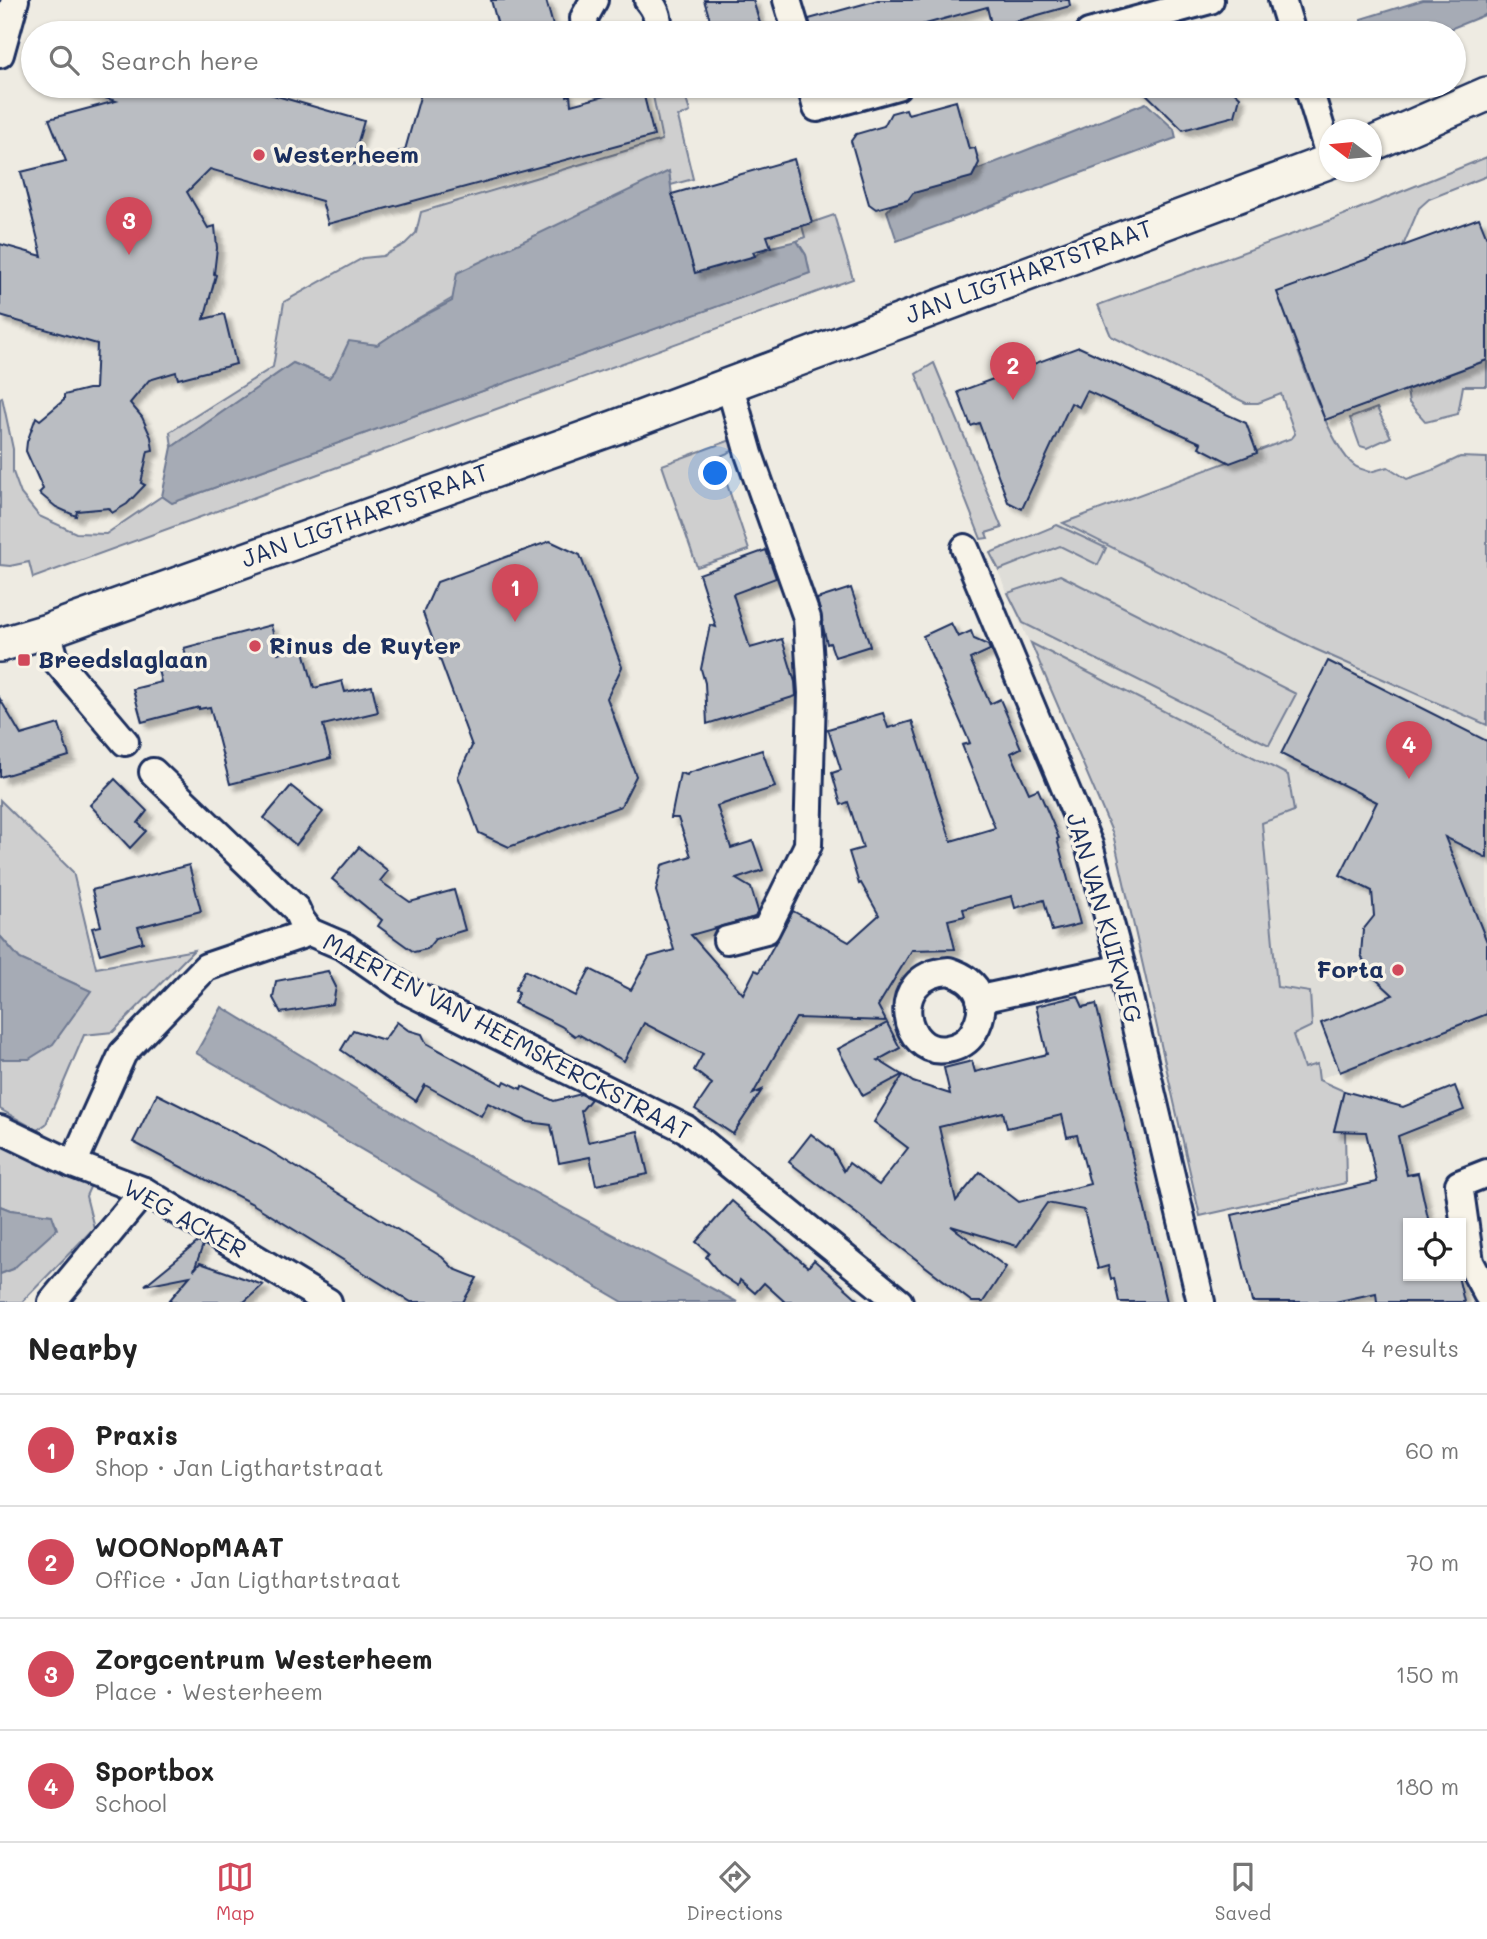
<!DOCTYPE html>
<html lang="en">
<head>
<meta charset="utf-8">
<style>
	body { margin:0; font-family:Mali,sans-serif; background:#f6f6f6; color:#222 }
	.controls { position:absolute; right:21px; bottom:21px; display:grid; overflow:hidden; border-radius:0px; box-shadow:0 2px 5px #0004 }
	.controls button { width:63px; height:63px; display:grid; place-items:center; padding:0; border:0; border-bottom:2px solid #e0e0e0; background:#fff; color:#222; font:35px sans-serif }
	.compass { position:absolute; left:1319px; top:119px; width:63px; height:63px; border-radius:50%; background:#fff; box-shadow:0 2px 5px #0004; rotate:286deg }
	.you { position:absolute; left:716px; top:474px; width:24px; height:24px; margin:-18px; border:5px solid #fff; border-radius:50%; background:#1a73e8; box-shadow:0 0 0 10px #1a73e833 }
	.badge { display:grid; place-items:center; width:46px; height:46px; border-radius:50%; background:#d1495b; color:#fff; font-size:23px; font-weight:700 }
	.pin { position:absolute; translate:-50% -58px; filter:drop-shadow(0 2px 4px #0008) }
	.pin::after { content:''; position:absolute; top:37px; width:24px; height:21px; background:inherit; clip-path:polygon(0 0,100% 0,50% 100%) }
	.list { margin:0; padding:0; list-style:none }
	h2 { display:flex; justify-content:space-between; align-items:center; height:91px; margin:0; padding:0 28px; font-size:30px }
	h2 small { font-size:23px; font-weight:400; color:#767676 }
	.list li { display:grid; grid-template-columns:46px 1fr auto; gap:21px; align-items:center; box-sizing:border-box; height:112px; padding:0 28px; border-top:2px solid #e0e0e0 }
	.list b { display:block; font-size:26px; white-space:nowrap }
	.list p { margin:0; font-size:23px; white-space:nowrap; color:#767676 }
	.list em { font-size:23px; font-style:normal; color:#767676 }
	.icon { flex:none; width:38px; height:38px; fill:none; stroke:currentColor; stroke-width:2; stroke-linecap:round; stroke-linejoin:round }
	.map { position:relative; flex:none; width:1487px; height:1302px; overflow:hidden }
	.search { position:absolute; background:#fff; box-shadow:0 2px 5px #0004; left:21px; right:21px; top:21px; height:77px; display:flex; align-items:center; gap:18px; box-sizing:border-box; padding:0 24px; border-radius:38px; color:#767676; font-size:26px }
	.sheet { height:539px; background:#fff }
	nav { display:flex; justify-content:space-around; align-items:center; box-sizing:border-box; height:98px; border-top:2px solid #e0e0e0; background:#fff; font-size:19px; color:#767676 }
	nav a { display:grid; justify-items:center; gap:4px }
	nav .on { color:#d1495b }
	.map>svg:first-child { display:block }
</style>
</head>
<body>
<div class="map">
<svg width="1487" height="1302" viewBox="0 0 1487 1302">
	<defs>
		<filter id="shadow"><feDropShadow dx="6" dy="6" stdDeviation="2" flood-color="#0004"/></filter>
	</defs>
	<rect width="100%" height="100%" fill="#eeebe2"/>
	<filter id="ink" filterUnits="userSpaceOnUse"><feTurbulence type="fractalNoise" baseFrequency=".0143" numOctaves="2"/><feDisplacementMap in="SourceGraphic" scale="14" xChannelSelector="R" yChannelSelector="G"/><feConvolveMatrix kernelMatrix="1 2 1 2 8 2 1 2 1" color-interpolation-filters="sRGB"/></filter>
	<g filter="url(#ink)">
		<path fill="#deddd8" d="M 1292,438 L 1330,537 L 1487,479 L 1487,1014 L 1319,1079 L 1344,1091 L 1334,1130 L 1345,1131 L 1346,1183 L 1200,1216 L 1113,834 L 990,553 L 1057,525 Z"/>
		<g fill="#cfcfcf" stroke="#757f96" stroke-width="2">
			<path d="M 651,86 L 682,86 L 690,112 L 678,117 L 693,179 L 671,185 L 669,172 L 410,323 L 377,345 L 349,342 L 335,371 L 329,378 L 293,363 L 172,447 L 170,432 L 273,367 L 284,302 L 363,258 L 383,256 L 405,244 L 416,233 L 421,212 L 662,140 Z"/>
			<path d="M 1487,157 L 1487,176 L 1429,199 L 1419,208 L 1403,246 L 1278,293 C 1291,330 1327,446 1355,466 C 1359,469 1366,470 1370,472 L 1388,467 L 1407,479 L 1433,470 L 1460,457 L 1487,458 L 1487,725 L 1315,649 L 1063,523 L 1292,438 L 1295,434 L 1281,394 L 1258,403 L 1246,403 L 1111,336 L 1098,305 L 1326,222 Z"/>
			<path d="M 834,215 L 853,279 L 33,578 L 29,562 L 10,566 L 0,565 L 0,398 L 2,397 L 13,449 L 13,472 L 21,494 L 39,516 L 76,533 L 106,534 L 162,496 L 172,503 L 809,273 L 806,255 L 797,241 L 805,237 L 802,226 Z"/>
			<path d="M 1487,360 L 1487,386 L 1463,386 L 1458,414 L 1426,422 L 1409,403 L 1407,390 Z"/>
			<path d="M 934,363 L 1002,528 L 986,533 L 988,538 L 981,539 L 916,374 Z"/>
			<path d="M 1377,408 L 1391,437 L 1367,448 L 1360,446 L 1350,418 Z"/>
			<path d="M 731,440 L 735,450 L 718,457 L 749,550 L 697,567 L 662,465 Z"/>
			<path d="M 1057,525 L 1106,548 L 1098,565 L 1060,546 L 999,570 L 990,553 Z"/>
			<path d="M 1060,575 L 1296,694 L 1269,745 L 1023,623 L 1008,593 Z"/>
			<path d="M 1031,643 L 1288,775 L 1294,811 L 1262,823 L 1277,987 L 1310,992 L 1312,1026 L 1293,1035 L 1304,1068 L 1317,1064 L 1319,1080 L 1344,1091 L 1334,1130 L 1345,1131 L 1346,1183 L 1200,1216 L 1113,834 Z"/>
			<path d="M 0,800 L 73,872 L 96,968 L 194,950 L 113,1032 L 84,1035 L 46,1124 L 37,1130 L 0,1109 L 0,1059 L 29,1059 L 77,1009 L 90,991 L 20,959 L 0,936 Z"/>
			<path d="M 0,1144 L 91,1185 L 86,1196 L 94,1228 L 22,1302 L 0,1302 L 0,1274 L 14,1269 L 51,1215 L 10,1210 L 0,1206 Z"/>
		</g>
		<g fill="#a6abb5" stroke="#6e7992" stroke-width="2">
			<path d="M 1423,0 L 1487,0 L 1487,14 L 1440,33 L 1362,33 L 1361,19 Z"/>
			<path d="M 1146,103 L 1174,129 L 1176,138 L 897,241 L 887,211 L 892,205 L 908,200 L 913,193 L 972,177 L 976,170 Z"/>
			<path d="M 669,171 L 672,195 L 754,256 L 771,247 L 797,241 L 806,255 L 810,273 L 172,503 L 162,496 L 172,447 L 293,363 L 329,378 L 335,371 L 349,341 L 377,345 L 410,323 L 452,301 L 457,273 Z"/>
			<path d="M 0,936 L 20,959 L 91,991 L 53,1044 L 29,1059 L 0,1059 Z"/>
			<path d="M 222,1007 L 449,1146 L 737,1302 L 623,1302 L 196,1053 Z"/>
			<path d="M 0,1206 L 10,1210 L 52,1215 L 57,1229 L 13,1269 L 0,1274 Z"/>
		</g>
		<g fill="#babdc2" stroke="#1b2f5e" stroke-width="2" fill-rule="evenodd" filter="url(#shadow)">
			<path d="M 491,0 L 546,0 L 555,33 L 500,33 Z"/>
			<path d="M 704,0 L 753,0 L 763,33 L 714,33 Z"/>
			<path d="M 878,0 L 1069,0 L 1070,6 L 992,28 L 987,7 L 893,33 L 812,33 L 809,19 Z"/>
			<path d="M 88,86 L 242,86 L 364,121 L 351,165 L 405,150 L 423,86 L 564,86 L 567,96 L 570,95 L 571,105 L 627,90 L 629,96 L 643,92 L 654,136 L 328,224 L 322,201 L 210,169 L 187,192 L 208,228 L 215,226 L 217,248 L 214,274 L 216,275 L 204,319 L 224,314 L 236,364 L 178,379 L 176,372 L 149,380 L 130,403 L 142,417 L 151,437 L 153,450 L 148,451 L 141,483 L 145,485 L 127,504 L 112,513 L 109,508 L 77,511 L 76,516 L 56,507 L 39,493 L 43,489 L 26,451 L 27,442 L 36,417 L 40,420 L 64,400 L 64,395 L 88,389 L 95,389 L 97,344 L 0,316 L 0,244 L 42,256 L 21,172 L 66,161 L 49,119 L 116,101 L 87,93 Z"/>
			<path d="M 1138,86 L 1228,86 L 1240,97 L 1235,116 L 1183,130 Z"/>
			<path d="M 956,101 L 969,149 L 975,148 L 979,163 L 972,177 L 913,193 L 908,200 L 876,209 L 869,204 L 851,141 L 856,134 L 884,126 L 891,113 L 906,109 L 908,114 Z"/>
			<path d="M 794,159 L 812,223 L 767,236 L 771,247 L 753,252 L 755,256 L 695,273 L 672,194 Z"/>
			<path d="M 1479,218 L 1487,238 L 1487,360 L 1325,420 L 1277,292 Z"/>
			<path d="M 1079,347 L 1246,423 L 1257,453 L 1230,463 L 1199,447 L 1201,443 L 1087,391 L 1079,407 L 1071,403 L 1022,509 L 1008,502 L 979,423 L 971,426 L 958,392 Z"/>
			<path d="M 550,541 L 580,555 L 622,667 L 607,698 L 636,776 L 621,806 L 509,847 L 479,833 L 458,776 L 472,746 L 423,613 L 437,582 Z"/>
			<path d="M 766,550 L 776,578 L 733,594 L 750,648 L 782,639 L 795,682 L 796,696 L 707,724 L 705,683 L 701,669 L 710,625 L 716,627 L 699,574 Z"/>
			<path d="M 851,588 L 870,646 L 835,657 L 830,643 L 827,644 L 817,599 Z"/>
			<path d="M 951,623 L 958,637 L 971,631 L 974,639 L 988,645 L 990,650 L 970,659 L 990,704 L 1000,699 L 1021,748 L 1011,753 L 1029,793 L 1038,789 L 1059,838 L 1057,839 L 1080,924 L 1052,931 L 1044,900 L 1015,908 L 1012,896 L 963,909 L 965,916 L 948,920 L 955,949 L 912,950 L 878,1006 L 886,1021 L 796,1018 L 753,1094 L 762,1090 L 733,1134 L 695,1109 L 712,1084 L 694,1070 L 703,1054 L 644,1023 L 624,1061 L 578,1034 L 575,1036 L 561,1026 L 514,1003 L 519,992 L 515,990 L 525,970 L 576,996 L 590,969 L 631,990 L 649,957 L 674,950 L 656,891 L 662,865 L 691,856 L 678,818 L 671,818 L 680,773 L 687,775 L 688,773 L 762,750 L 775,787 L 717,806 L 731,848 L 753,841 L 763,870 L 736,879 L 751,888 L 758,911 L 755,917 L 691,935 L 743,994 L 755,970 L 759,972 L 793,911 L 849,942 L 879,915 L 861,883 L 859,884 L 849,852 L 863,848 L 848,802 L 841,805 L 832,773 L 841,770 L 828,729 L 883,713 L 888,728 L 912,721 L 951,841 L 995,828 L 962,745 L 970,743 L 923,636 Z"/>
			<path d="M 271,625 L 278,653 L 303,647 L 314,688 L 342,681 L 345,692 L 372,686 L 378,712 L 323,725 L 331,758 L 230,784 L 210,707 L 199,709 L 199,707 L 142,722 L 133,689 L 161,682 L 158,670 L 188,663 L 184,648 Z"/>
			<path d="M 1328,661 L 1487,741 L 1487,858 L 1445,837 L 1487,942 L 1487,1014 L 1340,1072 L 1321,1023 L 1393,995 L 1367,971 L 1361,954 L 1363,930 L 1374,916 L 1372,891 L 1340,875 L 1377,802 L 1281,754 Z"/>
			<path d="M 0,699 L 21,735 L 59,724 L 69,756 L 0,777 Z"/>
			<path d="M 115,779 L 147,811 L 138,823 L 146,831 L 130,848 L 90,805 Z"/>
			<path d="M 291,786 L 323,812 L 296,845 L 264,818 Z"/>
			<path d="M 359,847 L 388,871 L 380,881 L 410,902 L 454,890 L 465,930 L 435,939 L 427,949 L 414,952 L 378,926 L 382,920 L 332,879 Z"/>
			<path d="M 189,865 L 201,911 L 138,927 L 143,942 L 100,954 L 92,928 L 101,926 L 92,890 Z"/>
			<path d="M 328,971 L 336,987 L 333,1004 L 281,1013 L 273,998 L 276,981 Z"/>
			<path d="M 1078,996 L 1083,1007 L 1096,1004 L 1167,1302 L 1119,1302 L 1114,1278 L 1111,1279 L 1108,1266 L 1098,1269 L 1084,1210 L 1047,1203 L 1017,1246 L 951,1226 L 1006,1267 L 983,1302 L 972,1302 L 789,1162 L 811,1134 L 832,1150 L 844,1171 L 849,1163 L 879,1185 L 908,1148 L 874,1122 L 903,1075 L 913,1082 L 950,1094 L 944,1068 L 972,1061 L 975,1072 L 1047,1054 L 1036,1006 ZM 1003,1112 L 1007,1128 L 1062,1115 L 1067,1137 L 1077,1135 L 1090,1184 L 1019,1202 L 980,1172 L 956,1201 L 939,1127 Z"/>
			<path d="M 397,1022 L 408,1030 L 422,1034 L 426,1043 L 503,1085 L 505,1081 L 521,1089 L 522,1086 L 554,1101 L 581,1094 L 591,1099 L 581,1111 L 588,1142 L 638,1131 L 648,1174 L 596,1185 L 590,1157 L 559,1163 L 551,1125 L 528,1122 L 488,1103 L 481,1116 L 425,1085 L 416,1101 L 341,1050 L 353,1030 L 384,1040 Z"/>
			<path d="M 887,1023 L 900,1048 L 878,1060 L 902,1075 L 863,1096 L 838,1049 Z"/>
			<path d="M 1455,1086 L 1464,1110 L 1398,1136 L 1407,1175 L 1418,1173 L 1429,1223 L 1408,1223 L 1408,1276 L 1458,1276 L 1464,1302 L 1377,1302 L 1376,1293 L 1335,1302 L 1252,1302 L 1232,1215 L 1377,1182 L 1366,1132 L 1334,1131 L 1344,1091 L 1403,1107 Z"/>
			<path d="M 157,1094 L 265,1148 L 442,1257 L 454,1269 L 477,1278 L 463,1302 L 411,1302 L 251,1203 L 133,1142 Z"/>
			<path d="M 732,1201 L 808,1267 L 814,1260 L 861,1302 L 785,1302 L 764,1283 L 755,1293 L 740,1280 L 738,1286 L 720,1274 L 706,1257 L 709,1253 L 696,1242 Z"/>
			<path d="M 198,1242 L 203,1245 L 194,1270 L 200,1263 L 263,1285 L 244,1302 L 168,1302 L 190,1276 L 145,1285 Z"/>
		</g>
		<g fill="none" stroke-linecap="round" stroke-linejoin="round">
			<g stroke="#1b2f5e" stroke-width="32">
				<g id="minor">
					<path d="M 648,0 C 657,11 659,19 658,33"/>
					<path d="M 787,0 L 797,33"/>
					<path d="M 1282,0 L 1292,33"/>
					<path d="M 585,33 L 584,18 L 594,0"/>
					<path d="M 1089,33 L 1210,0"/>
					<path d="M 0,54 L 15,0"/>
					<path d="M 811,86 L 817,108 L 897,86"/>
					<path d="M 1308,86 L 1330,158"/>
					<path d="M 965,548 L 1089,845 L 1122,968 L 1201,1302"/>
					<path d="M 47,631 L 55,659 L 125,742"/>
					<path d="M 153,772 L 296,909 L 301,920 L 310,932 L 345,947 L 410,992 L 686,1129 L 899,1302"/>
					<path d="M 727,940 L 766,930 L 808,845 L 812,693 L 807,618 L 749,454 L 729,383"/>
					<path d="M 949,971 C 980,981 990,1004 973,1033 C 967,1043 958,1047 947,1049 C 903,1057 885,975 949,971 Z"/>
					<path d="M 980,999 L 1122,968"/>
					<path d="M 0,1129 L 73,1164 L 144,1191 L 328,1302"/>
					<path d="M 73,1164 L 123,1053 L 206,967 L 310,932"/>
					<path d="M 1487,1173 L 1459,1184 L 1470,1262 L 1487,1294"/>
					<path d="M 52,1302 L 144,1191"/>
				</g>
			</g>
			<g stroke="#1b2f5e" stroke-width="38">
				<g id="major">
					<path d="M 1372,144 L 1487,94"/>
					<path d="M 0,645 L 47,631 L 616,427 L 1330,161"/>
				</g>
			</g>
			<use href="#minor" stroke="#f7f3e8" stroke-width="26"/>
			<use href="#major" stroke="#f7f3e8" stroke-width="33"/>
		</g>
	</g>
	<g fill="#d1495b" stroke="#f7f3e8" stroke-width="2.5">
		<circle cx="259" cy="155" r="7"/>
		<circle cx="255" cy="646" r="7"/>
		<rect x="17" y="653" width="14" height="14" rx="3.5"/>
		<circle cx="1398" cy="970" r="7"/>
	</g>
	<g text-anchor="middle" stroke-width="7" stroke-linejoin="round" paint-order="stroke">
		<g font-size="24" font-weight="bold" fill="#1b2f5e" stroke="#f7f3e8" text-anchor="start">
			<text x="273" y="163">Westerheem</text>
			<text x="269" y="654">Rinus de Ruyter</text>
			<text x="38" y="668">Breedslaglaan</text>
			<text x="1384" y="978" text-anchor="end">Forta</text>
		</g>
		<g font-size="24" fill="#1b2f5e" stroke="#f7f3e8">
			<text transform="translate(1029 272) rotate(-20)" y="8">JAN LIGTHARTSTRAAT</text>
			<text transform="translate(365 516) rotate(-20)" y="8">JAN LIGTHARTSTRAAT</text>
			<text transform="translate(1104 918) rotate(74)" y="8">JAN VAN KUIKWEG</text>
			<text transform="translate(507 1037) rotate(28)" y="8">MAERTEN VAN HEEMSKERCKSTRAAT</text>
			<text transform="translate(185 1219) rotate(29)" y="8">WEG ACKER</text>
		</g>
	</g>
</svg>
<div class="controls">
<button><svg class="icon" aria-label="locate" viewBox="0 0 24 24"><circle cx="12" cy="12" r="6"/><path d="M12 2v4M12 18v4M2 12h4M18 12h4"/></svg></button>
</div>
<svg class="compass" viewBox="-18 -18 36 36"><path d="M0-13l5 13h-10z" fill="#e53935"/><path d="M0 13l5-13h-10z" fill="#767676"/></svg>
<div class="you"></div>
<div class="pin badge" style="left:515px;top:622px">1</div>
<div class="pin badge" style="left:1013px;top:400px">2</div>
<div class="pin badge" style="left:129px;top:255px">3</div>
<div class="pin badge" style="left:1409px;top:779px">4</div>
<div class="search"><svg class="icon" aria-label="search" viewBox="0 0 24 24"><circle cx="10" cy="10" r="6"/><path d="M15 15l6 6"/></svg>Search here</div>
</div>
<section class="sheet">
<h2>Nearby<small>4 results</small></h2>
<ul class="list">
<li><span class="badge">1</span><div><b>Praxis</b><p>Shop · Jan Ligthartstraat</p></div><em>60 m</em></li>
<li><span class="badge">2</span><div><b>WOONopMAAT</b><p>Office · Jan Ligthartstraat</p></div><em>70 m</em></li>
<li><span class="badge">3</span><div><b>Zorgcentrum Westerheem</b><p>Place · Westerheem</p></div><em>150 m</em></li>
<li><span class="badge">4</span><div><b>Sportbox</b><p>School</p></div><em>180 m</em></li>
</ul>
</section>
<nav>
<a class="on"><svg class="icon" aria-label="map" viewBox="0 0 24 24"><path d="M3 6l6-2 6 2 6-2v14l-6 2-6-2-6 2zM9 4v14M15 6v14"/></svg>Map</a>
<a><svg class="icon" aria-label="directions" viewBox="0 0 24 24"><path d="M12 3l9 9-9 9-9-9zM9 14v-3h6M13 9l2 2-2 2"/></svg>Directions</a>
<a><svg class="icon" aria-label="saved" viewBox="0 0 24 24"><path d="M7 4h10v16l-5-4-5 4z"/></svg>Saved</a>
</nav>
</body>
</html>
